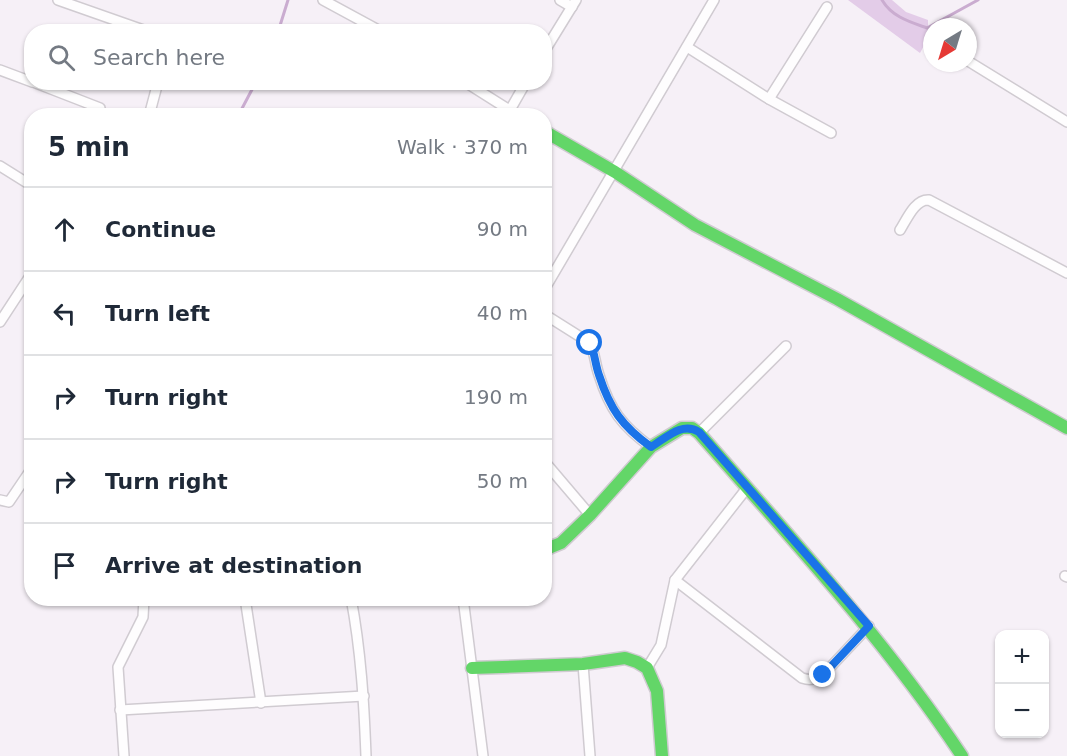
<!DOCTYPE html>
<html lang="en">
<head>
<meta charset="utf-8">
<style>
	body { margin:0; font-family:"DejaVu Sans",sans-serif; background:#f2f2f3; color:#1f2937 }
	.controls { position:absolute; right:18px; bottom:18px; display:grid; overflow:hidden; border-radius:12px; box-shadow:0 2px 4px #0004 }
	.controls button { width:54px; height:54px; display:grid; place-items:center; padding:0; border:0; border-bottom:2px solid #e0e1e3; background:#fff; color:#1f2937; font:30px sans-serif }
	.compass { position:absolute; left:923px; top:18px; width:54px; height:54px; border-radius:50%; background:#fff; box-shadow:0 2px 4px #0004; rotate:218deg }
	.stop { position:absolute; width:18px; height:18px; margin:-14px; border:4px solid #1a73e8; border-radius:50%; background:#fff }
	.stop.end { background:#1a73e8; border-color:#fff; box-shadow:0 2px 6px #0008 }
	.list { margin:0; padding:0; list-style:none }
	h2 { display:flex; justify-content:space-between; align-items:center; height:78px; margin:0; padding:0 24px; font-size:26px }
	h2 small { font-size:20px; font-weight:400; color:#747a83 }
	.list li { display:grid; grid-template-columns:39px 1fr auto; gap:18px; align-items:center; box-sizing:border-box; height:84px; padding:0 24px; border-top:2px solid #e0e1e3 }
	.list b { display:block; font-size:22px; white-space:nowrap }
	.list em { font-size:20px; font-style:normal; color:#747a83 }
	.icon { flex:none; width:33px; height:33px; fill:none; stroke:currentColor; stroke-width:2; stroke-linecap:round; stroke-linejoin:round }
	.map { position:relative; flex:none; width:1067px; height:756px; overflow:hidden }
	.search { position:absolute; background:#fff; box-shadow:0 2px 4px #0004; left:24px; top:24px; width:528px; height:66px; display:flex; align-items:center; gap:15px; box-sizing:border-box; padding:0 21px; border-radius:24px; color:#747a83; font-size:22px }
	.panel { position:absolute; background:#fff; box-shadow:0 2px 4px #0004; left:24px; top:108px; width:528px; height:498px; border-radius:24px }
	.map>svg:first-child { display:block }
</style>
</head>
<body>
<div class="map">
<svg width="1067" height="756" viewBox="0 0 1067 756">
	<rect width="100%" height="100%" fill="#f6f0f7"/>
	<path fill="#e3cce8" d="M 848,0 L 892,0 L 906,12 L 928,20 L 928,38 L 920,53 Z"/>
	<g fill="none" stroke-linecap="round" stroke-linejoin="round">
		<g stroke="#caacd0" stroke-width="3">
			<path d="M 882,0 C 892,17 910,22 927,28 L 978,0"/>
			<path d="M 278,32 L 288,0"/>
			<path d="M 238,116 L 256,82"/>
		</g>
		<g stroke="#d0cbd1" stroke-width="12">
			<g id="street">
				<path d="M 58,0 L 149,32"/>
				<path d="M 323,0 L 382,32"/>
				<path d="M 560,0 L 572,7"/>
				<path d="M 687,47 L 769,99 L 831,133"/>
				<path d="M 544,52 L 576,0"/>
				<path d="M 968,61 L 1067,122"/>
				<path d="M 0,70 L 32,82"/>
				<path d="M 33,82 L 100,108"/>
				<path d="M 465,82 L 519,116"/>
				<path d="M 769,99 L 827,7"/>
				<path d="M 510,110 L 526,82"/>
				<path d="M 149,116 L 158,82"/>
				<path d="M 0,166 L 32,186"/>
				<path d="M 900,230 C 907,219 915,199 929,200 L 1067,273"/>
				<path d="M 544,290 L 714,0"/>
				<path d="M 544,314 L 590,343 C 595,353 595,364 599,375 C 610,410 622,426 651,447"/>
				<path d="M 0,322 L 32,273"/>
				<path d="M 699,433 L 786,346"/>
				<path d="M 544,461 L 590,515"/>
				<path d="M 0,500 L 9,502 L 32,468"/>
				<path d="M 1065,576 L 1067,577"/>
				<path d="M 675,580 L 802,678 C 811,681 815,679 823,675 L 869,626"/>
				<path d="M 245,598 L 261,703"/>
				<path d="M 351,598 C 361,651 364,703 366,756"/>
				<path d="M 463,598 L 483,756"/>
				<path d="M 583,664 L 590,756"/>
				<path d="M 647,668 L 661,645 L 675,580 L 747,488"/>
				<path d="M 120,710 L 364,696"/>
				<path d="M 124,756 L 118,667 L 143,617 L 144,598"/>
			</g>
		</g>
		<g stroke="#d0cbd1" stroke-width="15">
			<g id="fast">
				<path d="M 544,131 L 615,172 L 695,225 L 837,299 L 1067,428"/>
				<path d="M 544,550 L 561,543 L 590,515 L 651,447 L 682,428 L 692,428 L 699,433 C 791,538 885,640 962,756"/>
				<path d="M 472,668 L 583,664 L 625,658 L 637,662 L 647,668 L 657,691 L 662,756"/>
			</g>
		</g>
		<use href="#street" stroke="#fefdfe" stroke-width="9"/>
		<use href="#fast" stroke="#63d668" stroke-width="12"/>
	</g>
	<g fill="none" stroke-linecap="round" stroke-linejoin="round">
		<path stroke="#1a73e8" stroke-width="8" d="M 590,343 C 595,353 595,364 599,375 C 610,409 622,426 651,447 C 666,438 682,421 699,432 L 869,626 L 823,675"/>
	</g>
</svg>
<div class="controls">
<button>+</button>
<button>−</button>
</div>
<svg class="compass" viewBox="-18 -18 36 36"><path d="M0-13l5 13h-10z" fill="#e53935"/><path d="M0 13l5-13h-10z" fill="#747a83"/></svg>
<div class="stop" style="left:590px;top:343px"></div>
<div class="stop end" style="left:823px;top:675px"></div>
<div class="search"><svg class="icon" aria-label="search" viewBox="0 0 24 24"><circle cx="10" cy="10" r="6"/><path d="M15 15l6 6"/></svg>Search here</div>
<section class="panel">
<h2>5 min<small>Walk · 370 m</small></h2>
<ul class="list">
<li><svg class="icon" aria-label="ahead" viewBox="0 0 24 24"><path d="M12 20V5M6 11l6-6 6 6"/></svg><div><b>Continue</b></div><em>90 m</em></li>
<li><svg class="icon" aria-label="left" viewBox="0 0 24 24"><path d="M17 20v-9H6M10 6l-5 5 5 5"/></svg><div><b>Turn left</b></div><em>40 m</em></li>
<li><svg class="icon" aria-label="right" viewBox="0 0 24 24"><path d="M7 20v-9h11M14 6l5 5-5 5"/></svg><div><b>Turn right</b></div><em>190 m</em></li>
<li><svg class="icon" aria-label="right" viewBox="0 0 24 24"><path d="M7 20v-9h11M14 6l5 5-5 5"/></svg><div><b>Turn right</b></div><em>50 m</em></li>
<li><svg class="icon" aria-label="arrive" viewBox="0 0 24 24"><path d="M6 21V4h12l-3 4 3 4H6"/></svg><div><b>Arrive at destination</b></div></li>
</ul>
</section>
</div>
</body>
</html>
